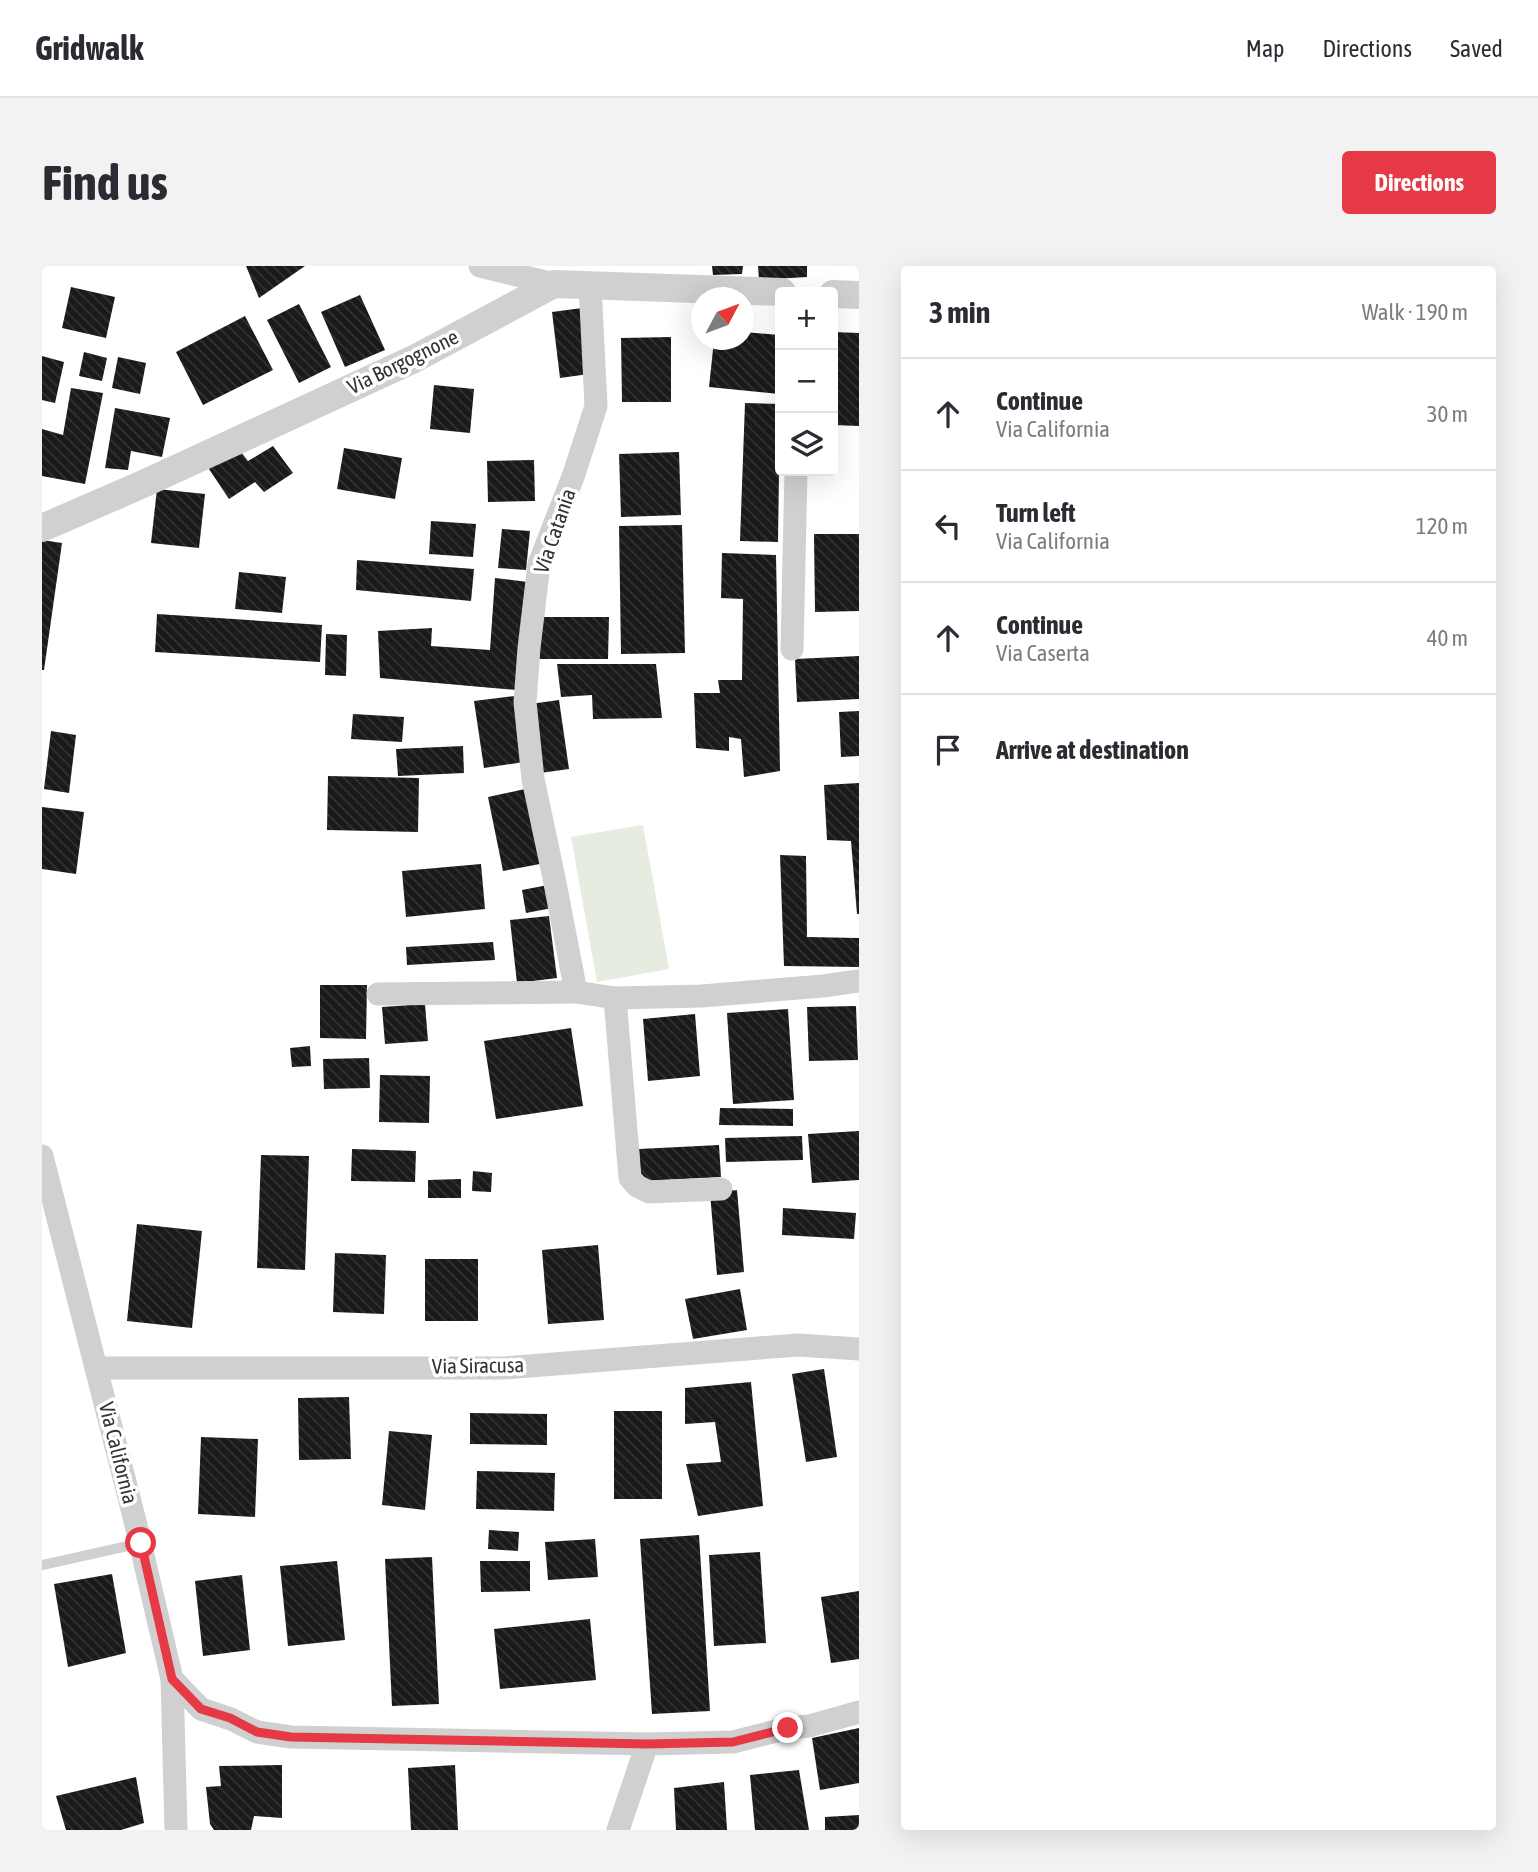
<!DOCTYPE html>
<html lang="en">
<head>
<meta charset="utf-8">
<style>
	body { margin:0; font-family:"Asap Condensed",sans-serif; background:#f2f2f3; color:#2b2b33 }
	.controls { position:absolute; right:21px; top:21px; display:grid; overflow:hidden; border-radius:7px; box-shadow:0 7px 28px #0002 }
	.controls button { width:63px; height:63px; display:grid; place-items:center; padding:0; border:0; border-bottom:2px solid #e1e1e2; background:#fff; color:#2b2b33; font:35px sans-serif }
	.compass { position:absolute; left:649px; top:21px; width:63px; height:63px; border-radius:50%; background:#fff; box-shadow:0 7px 28px #0002; rotate:49deg }
	.stop { position:absolute; width:21px; height:21px; margin:-16px; border:5px solid #e63946; border-radius:50%; background:#fff }
	.stop.end { background:#e63946; border-color:#fff; box-shadow:0 2px 7px #0008 }
	.list { margin:0; padding:0; list-style:none }
	h2 { display:flex; justify-content:space-between; align-items:center; height:91px; margin:0; padding:0 28px; font-size:30px }
	h2 small { font-size:23px; font-weight:400; color:#7c7c81 }
	.list li { display:grid; grid-template-columns:46px 1fr auto; gap:21px; align-items:center; box-sizing:border-box; height:112px; padding:0 28px; border-top:2px solid #e1e1e2 }
	.list b { display:block; font-size:26px; white-space:nowrap }
	.list p { margin:0; font-size:23px; white-space:nowrap; color:#7c7c81 }
	.list em { font-size:23px; font-style:normal; color:#7c7c81 }
	.icon { flex:none; width:38px; height:38px; fill:none; stroke:currentColor; stroke-width:2; stroke-linecap:round; stroke-linejoin:round }
	.map { position:relative; flex:none; width:817px; height:1564px; overflow:hidden; border-radius:7px }
	header { display:flex; align-items:center; gap:42px; box-sizing:border-box; height:98px; padding:0 35px; background:#fff; border-bottom:2px solid #e1e1e2 }
	header strong { font-size:33px }
	nav { display:flex; gap:38px; margin-inline-start:auto; font-size:24px }
	.intro { display:flex; align-items:center; justify-content:space-between; box-sizing:border-box; height:168px; padding:0 42px }
	h1 { margin:0; font-size:49px }
	.button { padding:18px 32px; border-radius:7px; background:#e63946; color:#fff; font-size:24px; font-weight:700 }
	main { display:flex; gap:42px; padding:0 42px }
	aside { flex:1; background:#fff; border-radius:7px; box-shadow:0 7px 28px #0002 }
	.map>svg:first-child { display:block }
</style>
</head>
<body>
<header>
<strong>Gridwalk</strong>
<nav><a>Map</a><a>Directions</a><a>Saved</a></nav>
</header>
<div class="intro"><h1>Find us</h1><a class="button">Directions</a></div>
<main>
<div class="map">
<svg width="817" height="1564" viewBox="0 0 817 1564">
	<defs>
		<pattern id="building-back-hatch" width="6" height="6" patternUnits="userSpaceOnUse" patternTransform="scale(1.75)"><rect width="6" height="6" fill="#1a1a1a"/><path d="M-1 5l2 2M0 0l6 6M5-1l2 2" fill="none" stroke="#333"/></pattern>
	</defs>
	<rect width="100%" height="100%" fill="#fff"/>
	<path fill="#e6ecdf" d="M 601,559 L 627,703 L 555,716 L 529,571 Z"/>
	<g fill="url(#building-back-hatch)">
		<path d="M 204,0 L 263,0 L 217,32 Z"/>
		<path d="M 670,0 L 701,0 L 700,8 L 671,9 Z"/>
		<path d="M 716,0 L 765,0 L 765,11 L 717,14 Z"/>
		<path d="M 29,21 L 73,31 L 64,72 L 20,62 Z"/>
		<path d="M 318,29 L 343,84 L 303,101 L 279,46 Z"/>
		<path d="M 257,38 L 289,101 L 257,117 L 225,54 Z"/>
		<path d="M 540,42 L 547,108 L 518,112 L 510,46 Z"/>
		<path d="M 203,50 L 231,104 L 161,139 L 134,86 Z"/>
		<path d="M 702,66 L 738,69 L 737,128 L 667,121 L 672,74 L 702,74 Z"/>
		<path d="M 791,66 L 817,67 L 817,160 L 791,159 Z"/>
		<path d="M 629,71 L 629,136 L 580,136 L 579,72 Z"/>
		<path d="M 42,86 L 65,92 L 60,115 L 37,110 Z"/>
		<path d="M 0,90 L 22,96 L 13,137 L 0,134 Z"/>
		<path d="M 76,91 L 104,97 L 98,128 L 70,122 Z"/>
		<path d="M 392,119 L 432,123 L 428,167 L 388,163 Z"/>
		<path d="M 29,122 L 61,127 L 43,218 L 0,210 L 0,163 L 21,169 Z"/>
		<path d="M 703,137 L 738,138 L 736,276 L 698,275 Z"/>
		<path d="M 73,142 L 128,152 L 120,191 L 89,185 L 86,204 L 63,202 Z"/>
		<path d="M 231,180 L 251,207 L 222,226 L 213,216 L 187,233 L 163,197 L 195,181 L 206,195 Z"/>
		<path d="M 302,182 L 360,192 L 353,233 L 295,223 Z"/>
		<path d="M 637,186 L 639,249 L 579,251 L 577,188 Z"/>
		<path d="M 492,194 L 493,235 L 446,236 L 445,195 Z"/>
		<path d="M 115,223 L 163,228 L 157,282 L 109,277 Z"/>
		<path d="M 389,255 L 434,258 L 431,291 L 387,288 Z"/>
		<path d="M 640,259 L 643,387 L 579,388 L 577,260 Z"/>
		<path d="M 460,263 L 488,265 L 484,304 L 456,302 Z"/>
		<path d="M 772,268 L 817,268 L 817,345 L 773,346 Z"/>
		<path d="M 0,274 L 20,277 L 2,404 L 0,404 Z"/>
		<path d="M 680,287 L 734,289 L 738,505 L 702,511 L 699,473 L 687,471 L 687,485 L 654,482 L 652,427 L 678,427 L 676,414 L 700,414 L 701,333 L 679,332 Z"/>
		<path d="M 315,294 L 432,303 L 429,335 L 314,324 Z"/>
		<path d="M 197,306 L 244,311 L 240,347 L 193,343 Z"/>
		<path d="M 453,312 L 486,316 L 475,424 L 338,412 L 336,365 L 390,362 L 389,380 L 448,384 Z"/>
		<path d="M 115,348 L 280,359 L 278,396 L 113,386 Z"/>
		<path d="M 495,351 L 567,351 L 566,393 L 495,393 Z"/>
		<path d="M 284,368 L 305,369 L 304,410 L 283,409 Z"/>
		<path d="M 817,390 L 817,433 L 755,436 L 753,393 Z"/>
		<path d="M 515,398 L 614,398 L 620,452 L 551,453 L 550,429 L 519,431 Z"/>
		<path d="M 473,430 L 482,496 L 442,502 L 432,435 Z"/>
		<path d="M 517,434 L 527,503 L 498,507 L 488,438 Z"/>
		<path d="M 817,445 L 817,490 L 799,491 L 797,446 Z"/>
		<path d="M 311,448 L 362,451 L 360,476 L 309,473 Z"/>
		<path d="M 9,465 L 34,469 L 27,527 L 2,523 Z"/>
		<path d="M 421,480 L 422,507 L 356,510 L 354,483 Z"/>
		<path d="M 286,510 L 377,512 L 376,566 L 285,564 Z"/>
		<path d="M 817,517 L 817,648 L 815,648 L 809,575 L 785,574 L 782,519 Z"/>
		<path d="M 483,523 L 498,598 L 461,605 L 446,531 Z"/>
		<path d="M 0,541 L 42,546 L 34,608 L 0,603 Z"/>
		<path d="M 738,589 L 764,590 L 765,671 L 817,672 L 817,701 L 742,700 Z"/>
		<path d="M 439,598 L 443,643 L 364,651 L 360,605 Z"/>
		<path d="M 506,619 L 510,642 L 484,647 L 480,624 Z"/>
		<path d="M 507,650 L 515,712 L 475,717 L 468,654 Z"/>
		<path d="M 451,676 L 453,694 L 365,699 L 364,681 Z"/>
		<path d="M 278,719 L 325,719 L 324,773 L 278,772 Z"/>
		<path d="M 383,738 L 386,775 L 343,778 L 340,741 Z"/>
		<path d="M 814,740 L 816,794 L 767,795 L 765,741 Z"/>
		<path d="M 746,743 L 752,834 L 691,838 L 685,747 Z"/>
		<path d="M 653,748 L 658,810 L 606,815 L 601,753 Z"/>
		<path d="M 529,762 L 541,840 L 454,853 L 442,775 Z"/>
		<path d="M 268,780 L 269,800 L 250,801 L 248,782 Z"/>
		<path d="M 327,792 L 328,822 L 282,823 L 281,793 Z"/>
		<path d="M 338,809 L 388,810 L 387,857 L 337,856 Z"/>
		<path d="M 678,842 L 751,843 L 751,860 L 677,859 Z"/>
		<path d="M 817,865 L 817,914 L 770,917 L 766,868 Z"/>
		<path d="M 760,870 L 761,894 L 684,896 L 683,872 Z"/>
		<path d="M 677,879 L 679,911 L 599,915 L 597,883 Z"/>
		<path d="M 310,883 L 374,885 L 373,916 L 309,915 Z"/>
		<path d="M 219,889 L 267,890 L 263,1004 L 215,1002 Z"/>
		<path d="M 431,905 L 450,907 L 449,926 L 430,925 Z"/>
		<path d="M 419,913 L 419,932 L 386,932 L 386,914 Z"/>
		<path d="M 695,924 L 702,1006 L 675,1009 L 668,927 Z"/>
		<path d="M 741,942 L 814,947 L 812,973 L 740,969 Z"/>
		<path d="M 95,958 L 160,965 L 150,1062 L 85,1055 Z"/>
		<path d="M 556,979 L 562,1054 L 506,1058 L 500,984 Z"/>
		<path d="M 293,987 L 344,989 L 342,1048 L 291,1046 Z"/>
		<rect x="383" y="993" width="53" height="62"/>
		<path d="M 698,1023 L 705,1064 L 651,1073 L 643,1033 Z"/>
		<path d="M 782,1103 L 795,1191 L 764,1196 L 750,1108 Z"/>
		<path d="M 709,1116 L 721,1240 L 656,1250 L 644,1198 L 679,1196 L 673,1156 L 643,1158 L 643,1122 Z"/>
		<path d="M 307,1131 L 309,1193 L 257,1194 L 256,1132 Z"/>
		<rect x="572" y="1145" width="48" height="88"/>
		<path d="M 428,1147 L 505,1148 L 505,1179 L 428,1178 Z"/>
		<path d="M 347,1165 L 390,1169 L 383,1244 L 340,1239 Z"/>
		<path d="M 159,1171 L 216,1173 L 213,1251 L 156,1248 Z"/>
		<path d="M 435,1205 L 513,1207 L 512,1245 L 434,1243 Z"/>
		<path d="M 447,1264 L 477,1266 L 476,1285 L 446,1283 Z"/>
		<path d="M 657,1269 L 668,1445 L 610,1448 L 598,1273 Z"/>
		<path d="M 553,1273 L 556,1311 L 506,1314 L 503,1276 Z"/>
		<path d="M 718,1286 L 724,1377 L 672,1380 L 667,1289 Z"/>
		<path d="M 390,1291 L 397,1438 L 350,1440 L 343,1293 Z"/>
		<path d="M 295,1295 L 303,1374 L 246,1380 L 238,1300 Z"/>
		<path d="M 438,1295 L 488,1295 L 488,1325 L 439,1326 Z"/>
		<path d="M 70,1308 L 84,1387 L 26,1401 L 12,1318 Z"/>
		<path d="M 200,1309 L 208,1384 L 161,1390 L 153,1315 Z"/>
		<path d="M 817,1325 L 817,1393 L 789,1397 L 779,1331 Z"/>
		<path d="M 548,1353 L 554,1414 L 458,1423 L 452,1363 Z"/>
		<path d="M 817,1462 L 817,1517 L 778,1524 L 770,1472 Z"/>
		<path d="M 240,1499 L 240,1552 L 212,1550 L 209,1564 L 172,1564 L 168,1558 L 164,1521 L 179,1520 L 177,1500 Z"/>
		<path d="M 413,1499 L 416,1564 L 369,1564 L 366,1502 Z"/>
		<path d="M 757,1504 L 767,1564 L 713,1564 L 708,1509 Z"/>
		<path d="M 94,1511 L 102,1557 L 79,1564 L 24,1564 L 14,1530 Z"/>
		<path d="M 682,1516 L 685,1564 L 634,1564 L 632,1522 Z"/>
		<path d="M 817,1549 L 817,1564 L 783,1564 L 783,1551 Z"/>
	</g>
	<g fill="none" stroke-linecap="round" stroke-linejoin="round">
		<path stroke="#d0d0d0" stroke-width="10" d="M 0,1299 L 99,1277"/>
		<g stroke="#d0d0d0" stroke-width="23">
			<path d="M 438,0 L 512,18"/>
			<path d="M 750,383 L 754,205"/>
			<path d="M 534,726 L 573,732 L 660,730 L 781,720 L 817,715"/>
			<path d="M 336,728 L 534,726 L 512,612 L 491,513 L 483,436 L 487,382 L 497,298 L 532,208 L 554,140 L 548,19"/>
			<path d="M 573,732 L 588,912 L 595,920 L 607,926 L 679,923"/>
			<path d="M 0,890 L 93,1255 L 130,1413 L 159,1443 L 189,1453 L 215,1466 L 249,1471 L 605,1478 L 691,1476 L 746,1462 L 767,1460 L 817,1446"/>
			<path d="M 54,1102 L 461,1102 L 756,1079 L 817,1083"/>
			<path d="M 130,1413 L 134,1564"/>
			<path d="M 576,1564 L 605,1478"/>
		</g>
		<g stroke="#d0d0d0" stroke-width="28">
			<path d="M 791,28 L 817,29"/>
			<path d="M 0,262 L 101,218 L 372,93 L 512,18 L 740,26"/>
		</g>
	</g>
	<g fill="none" stroke-linecap="round" stroke-linejoin="round">
		<path stroke="#e63946" stroke-width="9" d="M 99,1277 L 130,1413 L 159,1443 L 188,1452 L 215,1466 L 249,1471 L 605,1478 L 691,1476 L 746,1462"/>
	</g>
	<g text-anchor="middle" stroke-width="7" stroke-linejoin="round" paint-order="stroke">
		<g font-size="21" fill="#333" stroke="#fff">
			<text transform="translate(361 96) rotate(-26)" y="7">Via Borgognone</text>
			<text transform="translate(513 265) rotate(-71)" y="7">Via Catania</text>
			<text transform="translate(436 1100) rotate(-1)" y="7">Via Siracusa</text>
			<text transform="translate(76 1187) rotate(76)" y="7">Via California</text>
		</g>
	</g>
</svg>
<div class="controls">
<button>+</button>
<button>−</button>
<button><svg class="icon" aria-label="layers" viewBox="0 0 24 24"><path d="M12 4l9 5-9 5-9-5zM3 14l9 5 9-5"/></svg></button>
</div>
<svg class="compass" viewBox="-18 -18 36 36"><path d="M0-13l5 13h-10z" fill="#e53935"/><path d="M0 13l5-13h-10z" fill="#7c7c81"/></svg>
<div class="stop" style="left:99px;top:1277px"></div>
<div class="stop end" style="left:746px;top:1462px"></div>
</div>
<aside>
<h2>3 min<small>Walk · 190 m</small></h2>
<ul class="list">
<li><svg class="icon" aria-label="ahead" viewBox="0 0 24 24"><path d="M12 20V5M6 11l6-6 6 6"/></svg><div><b>Continue</b><p>Via California</p></div><em>30 m</em></li>
<li><svg class="icon" aria-label="left" viewBox="0 0 24 24"><path d="M17 20v-9H6M10 6l-5 5 5 5"/></svg><div><b>Turn left</b><p>Via California</p></div><em>120 m</em></li>
<li><svg class="icon" aria-label="ahead" viewBox="0 0 24 24"><path d="M12 20V5M6 11l6-6 6 6"/></svg><div><b>Continue</b><p>Via Caserta</p></div><em>40 m</em></li>
<li><svg class="icon" aria-label="arrive" viewBox="0 0 24 24"><path d="M6 21V4h12l-3 4 3 4H6"/></svg><div><b>Arrive at destination</b></div></li>
</ul>
</aside>
</main>
</body>
</html>
